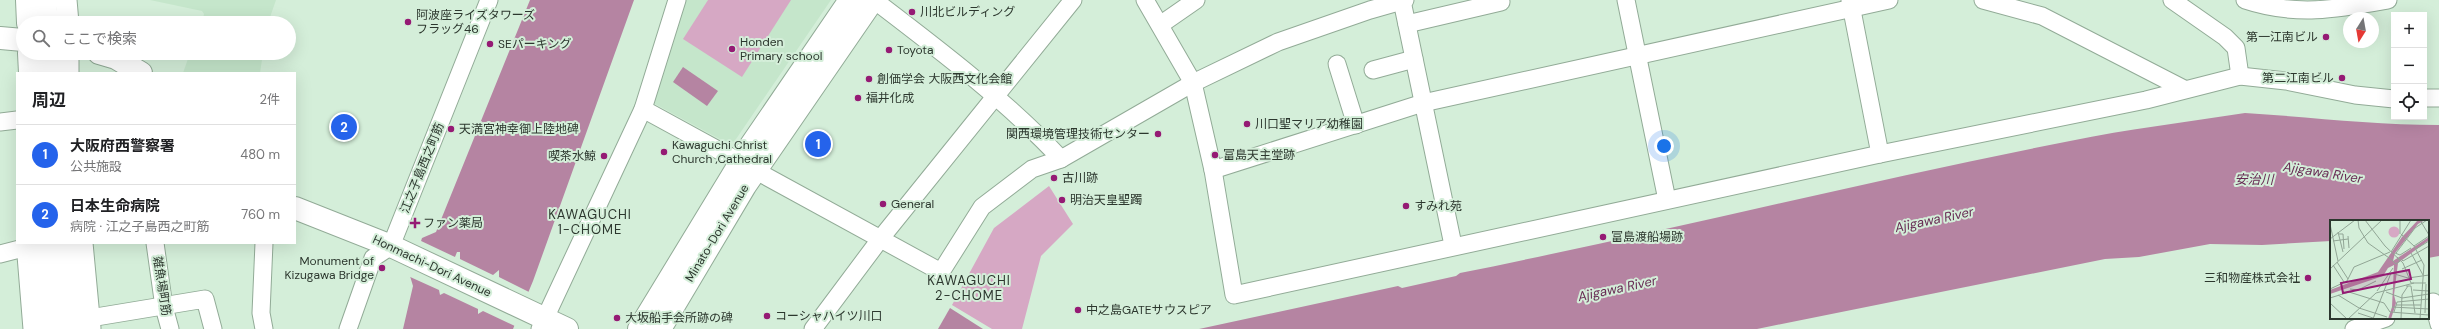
<!DOCTYPE html>
<html lang="ja">
<head>
<meta charset="utf-8">
<style>
	body { margin:0; font-family:"DM Sans","Noto Sans JP",sans-serif; background:#f2f2f2; color:#202124 }
	.controls { position:absolute; right:12px; top:12px; display:grid; overflow:hidden; border-radius:0px; box-shadow:0 4px 16px #0002 }
	.controls button { width:36px; height:36px; display:grid; place-items:center; padding:0; border:0; border-bottom:1px solid #e0e0e0; background:#fff; color:#202124; font:20px sans-serif }
	.compass { position:absolute; left:2343px; top:12px; width:36px; height:36px; border-radius:50%; background:#fff; box-shadow:0 4px 16px #0002; rotate:191deg }
	.you { position:absolute; left:1664px; top:146px; width:14px; height:14px; margin:-10px; border:3px solid #fff; border-radius:50%; background:#1a73e8; box-shadow:0 0 0 6px #1a73e833 }
	.badge { display:grid; place-items:center; width:26px; height:26px; border-radius:50%; background:#2563eb; color:#fff; font-size:13px; font-weight:700 }
	.pin { position:absolute; translate:-50% -50%; border:2px solid #fff; box-shadow:0 1px 4px #0006 }
	.list { margin:0; padding:0; list-style:none }
	h2 { display:flex; justify-content:space-between; align-items:center; height:52px; margin:0; padding:0 16px; font-size:17px }
	h2 small { font-size:13px; font-weight:400; color:#757577 }
	.list li { display:grid; grid-template-columns:26px 1fr auto; gap:12px; align-items:center; box-sizing:border-box; height:60px; padding:0 16px; border-top:1px solid #e0e0e0 }
	.list b { display:block; font-size:15px; white-space:nowrap }
	.list p { margin:0; font-size:13px; white-space:nowrap; color:#757577 }
	.list em { font-size:13px; font-style:normal; color:#757577 }
	.icon { flex:none; width:22px; height:22px; fill:none; stroke:currentColor; stroke-width:2; stroke-linecap:round; stroke-linejoin:round }
	.map { position:relative; flex:none; width:2439px; height:329px; overflow:hidden }
	.search { position:absolute; background:#fff; box-shadow:0 4px 16px #0002; left:16px; top:16px; width:280px; height:44px; display:flex; align-items:center; gap:10px; box-sizing:border-box; padding:0 14px; border-radius:22px; color:#757577; font-size:15px }
	.panel { position:absolute; background:#fff; box-shadow:0 4px 16px #0002; left:16px; top:72px; width:280px; height:172px; border-radius:0px }
	.map>svg:first-child { display:block }
</style>
</head>
<body>
<div class="map">
<svg width="2439" height="329" viewBox="0 0 2439 329">
	<rect width="100%" height="100%" fill="#d4eed9"/>
	<g fill="#c5e6cb">
		<path d="M 150,0 L 276,0 L 268,23 L 202,23 L 204,14 L 202,11 Z"/>
		<path d="M 682,0 L 831,0 L 734,142 L 729,140 L 727,143 L 655,104 L 652,99 Z"/>
		<path d="M 190,53 L 263,53 L 260,73 L 183,73 Z"/>
	</g>
	<g fill="#d6a8c4">
		<path d="M 708,0 L 791,0 L 742,77 L 683,39 Z"/>
		<path d="M 1049,186 L 1073,224 L 1041,256 L 1022,329 L 992,329 L 952,305 L 994,228 Z"/>
	</g>
	<g fill="#b584a2">
		<path d="M 530,0 L 634,0 L 533,281 L 513,329 L 403,329 L 413,286 L 410,276 L 422,238 L 436,232 Z"/>
		<path d="M 683,67 L 718,91 L 707,106 L 673,82 Z"/>
		<path d="M 2245,113 C 2310,117 2374,125 2439,125 L 2439,256 L 2428,258 L 2428,221 L 2331,221 L 2331,241 L 2262,245 L 2210,244 L 2139,257 L 2105,259 L 1757,329 L 1199,329 L 1398,286 L 1402,288 L 1456,276 L 1460,273 C 1664,232 1866,181 2070,141 C 2128,129 2187,122 2245,113 Z"/>
		<path d="M 950,308 L 983,329 L 938,329 Z"/>
	</g>
	<path fill="#d4eed9" d="M 419,240 L 455,257 L 457,252 L 460,252 L 460,259 L 493,275 L 499,270 L 499,277 L 531,293 L 517,327 L 483,311 L 478,314 L 478,309 L 444,293 L 440,295 L 439,290 L 408,276 Z"/>
	<g fill="none" stroke-linecap="round" stroke-linejoin="round">
		<g stroke="#92ab97" stroke-width="19">
			<g id="minor">
				<path d="M 874,0 C 937,48 1007,101 1061,159"/>
				<path d="M 1145,0 L 1193,83 L 1213,170 L 1234,295 L 1880,154 L 2146,100 L 2240,76 L 2286,81 L 2355,95 L 2394,99"/>
				<path d="M 1626,0 L 1667,200"/>
				<path d="M 1850,0 L 1880,154"/>
				<path d="M 1983,0 L 2042,16 L 2184,89"/>
				<path d="M 2172,0 L 2225,37 L 2236,48 L 2240,76"/>
				<path d="M 2245,0 C 2296,17 2338,9 2388,0"/>
				<path d="M 1402,1 L 1453,245"/>
				<path d="M 1407,24 L 1501,2"/>
				<path d="M 1160,25 L 1196,0"/>
				<path d="M 1337,64 L 1356,125"/>
				<path d="M 1373,70 L 1414,59"/>
				<path d="M 2424,98 L 2439,98"/>
				<path d="M 643,109 L 941,272 L 982,207 L 1032,169 L 1061,159 L 1193,83 L 1278,42 L 1370,10 L 1405,0"/>
				<path d="M 0,122 L 17,120"/>
				<path d="M 1213,170 L 1423,103 L 1889,0"/>
				<path d="M 84,243 L 92,328"/>
				<path d="M 155,243 L 164,307 L 170,329"/>
				<path d="M 264,243 L 261,313 L 264,329"/>
				<path d="M 0,254 L 39,244"/>
				<path d="M 2433,302 L 2439,324"/>
				<path d="M 90,318 L 205,299 L 213,329"/>
				<path d="M 348,329 L 373,258 L 391,246 L 489,0"/>
				<path d="M 540,329 L 643,109 L 677,0"/>
				<path d="M 813,329 L 881,238 L 1073,0"/>
				<path d="M 2354,329 L 2386,318"/>
			</g>
		</g>
		<g stroke="#92ab97" stroke-width="23">
			<g id="major">
				<path d="M 66,0 L 68,23"/>
				<path d="M 68,73 L 68,53"/>
				<path d="M 27,243 L 34,329"/>
				<path d="M 73,243 L 80,329"/>
			</g>
		</g>
		<g stroke="#92ab97" stroke-width="24">
			<g id="highway">
				<path d="M 27,0 L 28,23"/>
				<path d="M 45,0 L 47,23"/>
				<path d="M 0,38 L 23,40"/>
				<path d="M 29,53 L 30,73"/>
				<path d="M 49,53 L 51,73"/>
				<path d="M 99,53 L 116,58 L 141,73"/>
				<path d="M 295,208 L 391,246 L 567,329"/>
				<path d="M 42,243 L 51,329"/>
				<path d="M 61,243 L 62,289 L 68,329"/>
				<path d="M 639,329 L 751,145 L 850,0"/>
				<path d="M 660,329 L 745,186 L 873,0"/>
			</g>
		</g>
		<use href="#minor" stroke="#fff" stroke-width="17"/>
		<use href="#major" stroke="#fff" stroke-width="21"/>
		<use href="#highway" stroke="#fff" stroke-width="22"/>
	</g>
	<g fill="#951a74" stroke="#d4eed9" stroke-width="1.5">
		<circle cx="912" cy="12" r="4"/>
		<circle cx="408" cy="22" r="4"/>
		<circle cx="2326" cy="37" r="4"/>
		<circle cx="490" cy="44" r="4"/>
		<circle cx="732" cy="49" r="4"/>
		<circle cx="889" cy="50" r="4"/>
		<circle cx="2342" cy="78" r="4"/>
		<circle cx="869" cy="79" r="4"/>
		<circle cx="858" cy="98" r="4"/>
		<circle cx="1247" cy="124" r="4"/>
		<circle cx="451" cy="129" r="4"/>
		<circle cx="1158" cy="134" r="4"/>
		<circle cx="664" cy="152" r="4"/>
		<circle cx="1215" cy="155" r="4"/>
		<circle cx="604" cy="156" r="4"/>
		<circle cx="1054" cy="178" r="4"/>
		<circle cx="1062" cy="200" r="4"/>
		<circle cx="883" cy="204" r="4"/>
		<circle cx="1406" cy="206" r="4"/>
		<path d="M413 217h4v4h4v4h-4v4h-4v-4h-4v-4h4z"/>
		<circle cx="1603" cy="237" r="4"/>
		<circle cx="382" cy="268" r="4"/>
		<circle cx="2308" cy="278" r="4"/>
		<circle cx="1078" cy="310" r="4"/>
		<circle cx="767" cy="316" r="4"/>
		<circle cx="617" cy="318" r="4"/>
	</g>
	<g text-anchor="middle" stroke-width="4" stroke-linejoin="round" paint-order="stroke">
		<g font-size="12" fill="#2c372e" stroke="#d4eed9" text-anchor="start">
			<text x="920" y="16">川北ビルディング</text>
			<text x="416" y="19">阿波座ライズタワーズ<tspan x="416" dy="14">フラッグ46</tspan></text>
			<text x="2318" y="41" text-anchor="end">第一江南ビル</text>
			<text x="740" y="46">Honden<tspan x="740" dy="14">Primary school</tspan></text>
			<text x="498" y="48">SEパーキング</text>
			<text x="897" y="54">Toyota</text>
			<text x="2334" y="82" text-anchor="end">第二江南ビル</text>
			<text x="877" y="83">創価学会 大阪西文化会館</text>
			<text x="866" y="102">福井化成</text>
			<text x="1255" y="128">川口聖マリア幼稚園</text>
			<text x="459" y="133">天満宮神幸御上陸地碑</text>
			<text x="1150" y="138" text-anchor="end">関西環境管理技術センター</text>
			<text x="672" y="149">Kawaguchi Christ<tspan x="672" dy="14">Church ,Cathedral</tspan></text>
			<text x="1223" y="159">富島天主堂跡</text>
			<text x="596" y="160" text-anchor="end">喫茶水鯨</text>
			<text x="1062" y="182">古川跡</text>
			<text x="1070" y="204">明治天皇聖躅</text>
			<text x="891" y="208">General</text>
			<text x="1414" y="210">すみれ苑</text>
			<text x="423" y="227">ファン薬局</text>
			<text x="1611" y="241">富島渡船場跡</text>
			<text x="374" y="265" text-anchor="end">Monument of<tspan x="374" dy="14">Kizugawa Bridge</tspan></text>
			<text x="2300" y="282" text-anchor="end">三和物産株式会社</text>
			<text x="1086" y="314">中之島GATEサウスピア</text>
			<text x="775" y="320">コーシャハイツ川口</text>
			<text x="625" y="322">大坂船手会所跡の碑</text>
		</g>
		<g font-size="12" fill="#2c372e" stroke="#d4eed9">
			<text transform="translate(422 168) rotate(-68)" y="4">江之子島西之町筋</text>
			<text transform="translate(717 233) rotate(-59)" y="4">Minato-Dori Avenue</text>
			<text transform="translate(432 266) rotate(25)" y="4">Honmachi-Dori Avenue</text>
			<text transform="translate(162 286) rotate(81)" y="4">雑魚場町筋</text>
		</g>
		<g font-size="13" font-style="italic" fill="#672a53" stroke="#d4eed9">
			<text transform="translate(2323 172) rotate(9)" y="5">Ajigawa River</text>
			<text x="2254" y="184">安治川</text>
			<text transform="translate(1934 219) rotate(-12)" y="5">Ajigawa River</text>
			<text transform="translate(1617 288) rotate(-12)" y="5">Ajigawa River</text>
		</g>
		<g font-size="13" letter-spacing="1" fill="#2c372e" stroke="#d4eed9">
			<text x="590" y="219">KAWAGUCHI<tspan x="590" dy="15">1-CHOME</tspan></text>
			<text x="969" y="285">KAWAGUCHI<tspan x="969" dy="15">2-CHOME</tspan></text>
		</g>
	</g>
	<g transform="translate(2330 220)">
		<rect width="99" height="99" fill="#d4eed9"/>
		<path d="M58.5 12a5.5 5.5 0 1 1 11 0a5.5 5.5 0 1 1-11 0Z" fill="#d6a8c4"/>
		<path d="M 88,0 L 95,0 L 88,4 L 65,33 L 63,41 L 99,17 L 99,20 L 68,43 L 64,75 L 66,83 L 61,99 L 58,99 L 62,87 L 64,45 L 58,48 L 53,56 L 0,74 L 0,70 L 48,52 L 72,17 Z" fill="#b584a2"/>
		<path fill="none" stroke="#91a595" stroke-width="1" d="M 28,0 L 29,8 L 38,23 L 62,40M 35,0 L 55,26 L 73,43 L 81,63 L 96,63M 90,0 L 99,15M 0,4 L 8,41M 8,12 L 13,32M 9,14 L 13,14 L 14,29M 70,14 L 70,0M 71,14 L 84,26 L 94,45 L 90,99M 18,16 L 19,28M 0,19 L 25,0M 3,21 L 18,19M 84,26 L 99,16M 86,29 L 99,21M 61,32 L 81,0M 65,33 L 70,35 L 81,28M 66,33 L 85,8 L 97,0M 81,33 L 93,55M 71,39 L 73,41 L 99,26M 62,40 L 66,44 L 70,41 L 67,37M 7,42 L 18,59M 3,45 L 14,62M 0,49 L 52,0M 72,49 L 92,40M 76,66 L 81,66 L 85,93M 0,69 L 17,61 L 24,47 L 60,32M 20,69 L 28,70 L 46,61M 83,70 L 99,71M 47,71 L 63,48M 56,72 L 72,78 L 99,74M 8,75 L 29,88 L 57,97M 0,78 L 19,72 L 54,83 L 60,92M 0,83 L 17,99M 66,85 L 91,85M 62,87 L 99,89M 60,92 L 99,95M 64,92 L 67,82 L 99,79M 28,93 L 43,98M 95,93 L 96,64M 18,99 L 46,73 L 84,63M 43,99 L 61,53 L 78,58 L 99,55M 71,99 L 72,75 L 78,66"/>
		<path fill="#951a74" fill-opacity="0.15" stroke="#951a74" stroke-width="2" d="M 79,50 L 81,59 L 13,73 L 11,63 Z"/>
		<rect width="99" height="99" fill="none" stroke="#2c372e" stroke-width="2"/>
	</g>
</svg>
<div class="controls">
<button>+</button>
<button>−</button>
<button><svg class="icon" aria-label="locate" viewBox="0 0 24 24"><circle cx="12" cy="12" r="6"/><path d="M12 2v4M12 18v4M2 12h4M18 12h4"/></svg></button>
</div>
<svg class="compass" viewBox="-18 -18 36 36"><path d="M0-13l5 13h-10z" fill="#e53935"/><path d="M0 13l5-13h-10z" fill="#757577"/></svg>
<div class="you"></div>
<div class="pin badge" style="left:818px;top:144px">1</div>
<div class="pin badge" style="left:344px;top:127px">2</div>
<div class="search"><svg class="icon" aria-label="search" viewBox="0 0 24 24"><circle cx="10" cy="10" r="6"/><path d="M15 15l6 6"/></svg>ここで検索</div>
<section class="panel">
<h2>周辺<small>2件</small></h2>
<ul class="list">
<li><span class="badge">1</span><div><b>大阪府西警察署</b><p>公共施設</p></div><em>480 m</em></li>
<li><span class="badge">2</span><div><b>日本生命病院</b><p>病院 · 江之子島西之町筋</p></div><em>760 m</em></li>
</ul>
</section>
</div>
</body>
</html>
